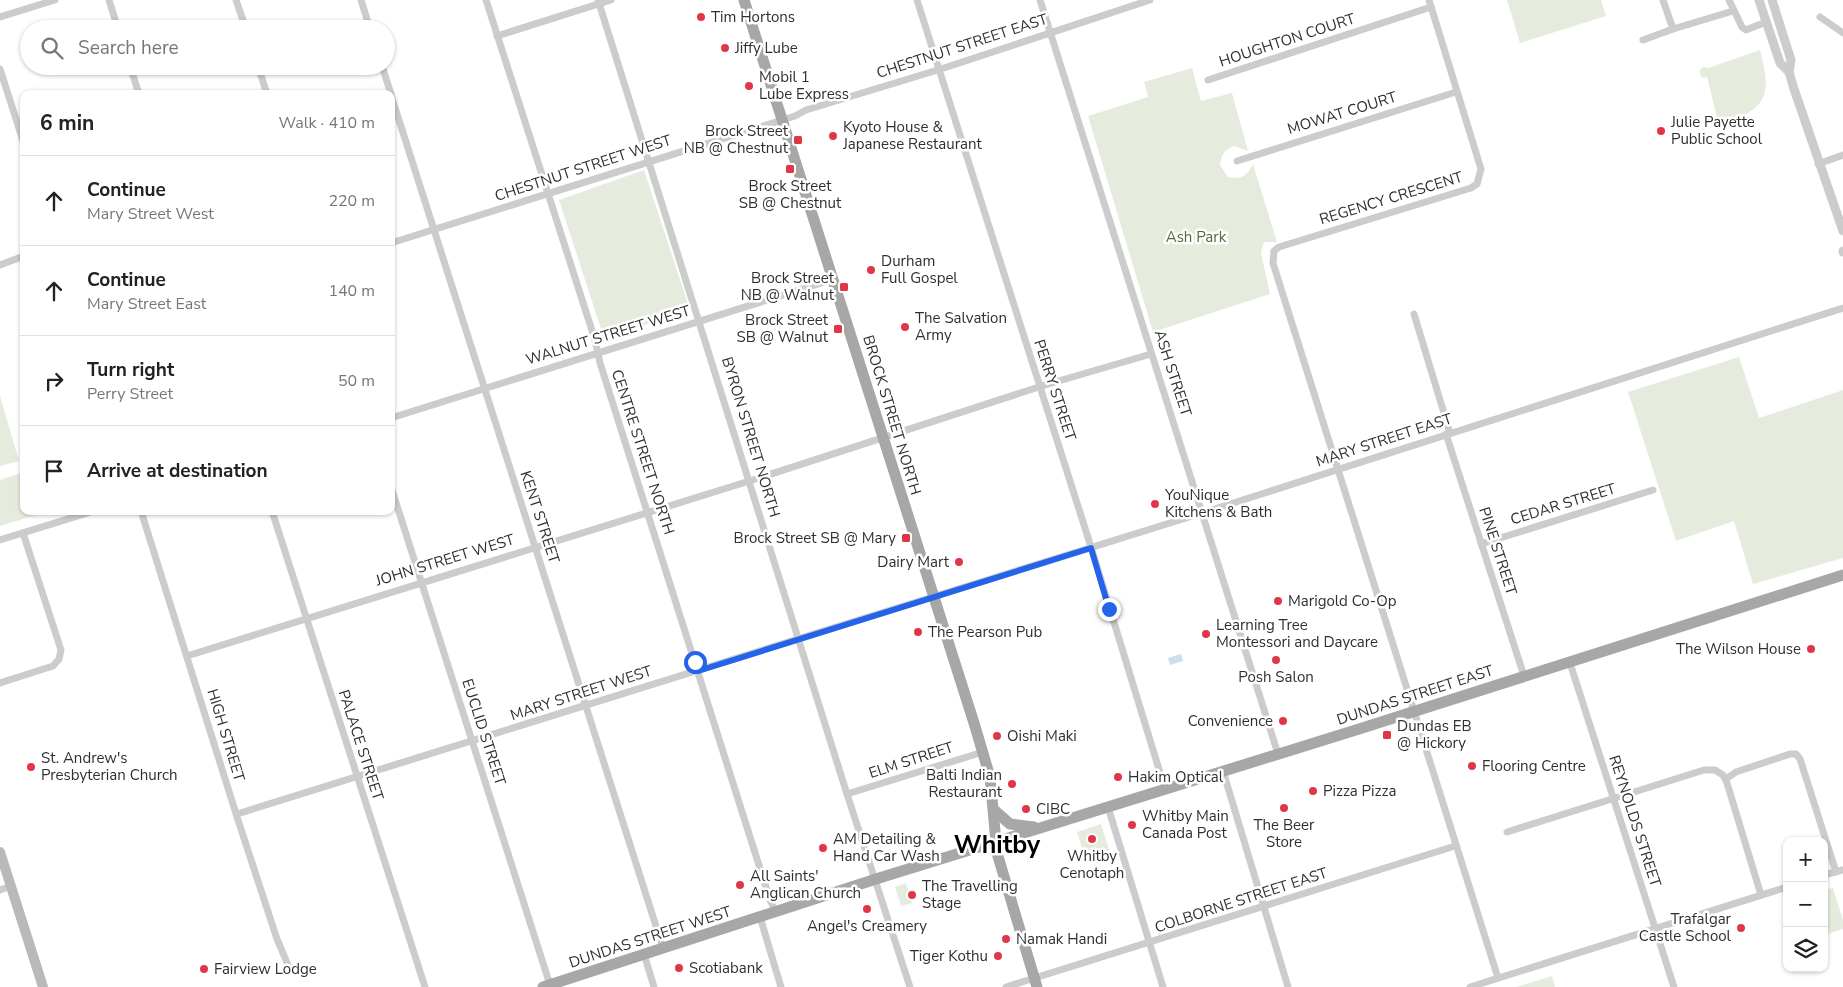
<!DOCTYPE html>
<html lang="en">
<head>
<meta charset="utf-8">
<style>
	body { margin:0; font-family:"Nunito Sans",sans-serif; background:#f2f2f2; color:#222 }
	.controls { position:absolute; right:15px; bottom:15px; display:grid; overflow:hidden; border-radius:10px; box-shadow:0 1px 4px #0004 }
	.controls button { width:45px; height:45px; display:grid; place-items:center; padding:0; border:0; border-bottom:1px solid #e0e0e0; background:#fff; color:#222; font:25px sans-serif }
	.stop { position:absolute; width:15px; height:15px; margin:-11px; border:4px solid #2563eb; border-radius:50%; background:#fff }
	.stop.end { background:#2563eb; border-color:#fff; box-shadow:0 1px 5px #0008 }
	.list { margin:0; padding:0; list-style:none }
	h2 { display:flex; justify-content:space-between; align-items:center; height:65px; margin:0; padding:0 20px; font-size:21px }
	h2 small { font-size:16px; font-weight:400; color:#767676 }
	.list li { display:grid; grid-template-columns:32px 1fr auto; gap:15px; align-items:center; box-sizing:border-box; height:90px; padding:0 20px; border-top:1px solid #e0e0e0 }
	.list b { display:block; font-size:19px; white-space:nowrap }
	.list p { margin:0; font-size:16px; white-space:nowrap; color:#767676 }
	.list em { font-size:16px; font-style:normal; color:#767676 }
	.icon { flex:none; width:28px; height:28px; fill:none; stroke:currentColor; stroke-width:2; stroke-linecap:round; stroke-linejoin:round }
	.map { position:relative; flex:none; width:1843px; height:987px; overflow:hidden }
	.search { position:absolute; background:#fff; box-shadow:0 1px 4px #0004; left:20px; top:20px; width:375px; height:55px; display:flex; align-items:center; gap:12px; box-sizing:border-box; padding:0 18px; border-radius:28px; color:#767676; font-size:19px }
	.panel { position:absolute; background:#fff; box-shadow:0 1px 4px #0004; left:20px; top:90px; width:375px; height:425px; border-radius:10px }
	.map>svg:first-child { display:block }
</style>
</head>
<body>
<div class="map">
<svg width="1843" height="987" viewBox="0 0 1843 987">
	<rect width="100%" height="100%" fill="#fff"/>
	<g fill="#e6ecdd">
		<path d="M 1507,0 L 1601,0 L 1606,16 L 1520,43 Z"/>
		<path d="M 1760,50 C 1773,99 1766,108 1719,126 L 1707,77 L 1702,78 L 1699,71 L 1703,67 L 1708,68 Z"/>
		<path d="M 1192,68 L 1201,101 L 1232,93 L 1248,151 L 1234,146 C 1224,150 1221,155 1220,165 L 1228,177 C 1241,180 1247,176 1253,164 L 1277,242 L 1264,242 L 1261,253 L 1270,294 L 1153,332 L 1088,116 L 1148,97 L 1144,82 Z"/>
		<path d="M 644,170 L 688,304 L 688,311 L 604,338 L 559,200 Z"/>
		<path d="M 1739,357 L 1759,418 L 1843,390 L 1843,558 L 1753,584 L 1734,521 L 1676,541 L 1628,392 Z"/>
		<path d="M 0,396 L 19,461 L 0,466 Z"/>
		<path d="M 24,472 L 24,511 L 49,511 L 0,526 L 0,480 Z"/>
		<path d="M 1101,824 L 1110,853 L 1086,860 L 1077,832 Z"/>
		<path d="M 906,883 L 912,903 L 901,906 L 895,887 Z"/>
		<path d="M 1833,888 L 1843,920 L 1843,929 L 1824,935 L 1824,890 Z"/>
		<path d="M 1552,976 L 1555,987 L 1516,987 Z"/>
	</g>
	<path fill="#cadfeb" d="M 1181,654 L 1183,661 L 1170,665 L 1168,658 Z"/>
	<g fill="none" stroke-linecap="round" stroke-linejoin="round">
		<g stroke="#ccc" stroke-width="7">
			<path d="M 109,0 L 118,29"/>
			<path d="M 236,0 L 246,29"/>
			<path d="M 361,0 L 370,29"/>
			<path d="M 486,0 L 595,340 L 600,363 L 770,900 L 776,912"/>
			<path d="M 598,0 L 846,791 L 910,987"/>
			<path d="M 917,0 L 1091,547 L 1165,789"/>
			<path d="M 1040,0 L 1278,754"/>
			<path d="M 1429,0 L 1481,169 L 1477,184 L 1471,188 L 1279,247 L 1274,251 L 1273,263 L 1498,978"/>
			<path d="M 1663,0 L 1673,29 L 1733,11"/>
			<path d="M 1729,0 L 1742,27 L 1746,30 L 1766,22"/>
			<path d="M 0,17 L 55,0"/>
			<path d="M 1820,17 L 1843,33"/>
			<path d="M 497,36 L 611,0"/>
			<path d="M 1643,40 L 1673,29"/>
			<path d="M 130,66 L 139,94"/>
			<path d="M 258,66 L 267,94"/>
			<path d="M 382,66 L 391,94"/>
			<path d="M 0,69 L 24,144"/>
			<path d="M 1208,80 L 1431,7"/>
			<path d="M 391,95 L 663,948"/>
			<path d="M 1237,161 L 1456,92"/>
			<path d="M 1818,164 L 1843,155"/>
			<path d="M 391,243 L 795,116 L 806,110 L 941,69 L 1150,0"/>
			<path d="M 0,265 L 24,256"/>
			<path d="M 1414,314 L 1450,433"/>
			<path d="M 391,418 L 834,279"/>
			<path d="M 1446,434 L 1524,676"/>
			<path d="M 391,487 L 550,985"/>
			<path d="M 141,511 L 238,820 L 277,939 L 288,965"/>
			<path d="M 272,511 L 425,987"/>
			<path d="M 0,540 L 94,511"/>
			<path d="M 1481,544 L 1653,490"/>
			<path d="M 187,656 L 759,478 L 1045,385 L 1151,354"/>
			<path d="M 1570,663 L 1674,987"/>
			<path d="M 0,683 L 53,666 L 59,659 L 61,650 L 23,533"/>
			<path d="M 1223,771 L 1288,987"/>
			<path d="M 1726,779 L 1736,772 L 1790,754 L 1796,754 L 1800,759 L 1836,872"/>
			<path d="M 847,794 L 983,752"/>
			<path d="M 1108,807 L 1163,987"/>
			<path d="M 237,814 L 1202,513 L 1843,308"/>
			<path d="M 1507,832 L 1704,770 L 1715,770 L 1723,775 L 1727,783 L 1761,895"/>
			<path d="M 1824,875 L 1843,870"/>
			<path d="M 0,890 L 11,886"/>
			<path d="M 760,917 L 781,987"/>
			<path d="M 644,954 L 654,987"/>
			<path d="M 1006,987 L 1455,846"/>
			<path d="M 1470,987 L 1787,887"/>
		</g>
		<g stroke="#ccc" stroke-width="9">
			<path d="M 1759,0 L 1780,63 L 1789,72"/>
			<path d="M 1772,0 L 1791,60 L 1789,72 L 1794,89 L 1843,231"/>
			<path d="M 1843,251 L 1843,252"/>
		</g>
		<path stroke="#b9b9b9" stroke-width="10" d="M 0,852 L 43,987"/>
		<g stroke="#a7a7a7" stroke-width="11">
			<path d="M 744,0 L 974,723 L 990,777 L 997,853 L 1037,987"/>
			<path d="M 994,810 L 1010,824 L 1034,827"/>
			<path d="M 543,987 L 876,879 L 1359,729 L 1843,575"/>
		</g>
	</g>
	<g fill="none" stroke-linecap="round" stroke-linejoin="round">
		<path stroke="#2563eb" stroke-width="6" d="M 695,662 L 698,671 L 1091,548 L 1109,609"/>
	</g>
	<g fill="#e03748" stroke="#fff" stroke-width="2">
		<circle cx="701" cy="17" r="5"/>
		<circle cx="725" cy="48" r="5"/>
		<circle cx="749" cy="86" r="5"/>
		<circle cx="1661" cy="131" r="5"/>
		<circle cx="833" cy="136" r="5"/>
		<rect x="793" y="135" width="10" height="10" rx="2.5"/>
		<rect x="785" y="164" width="10" height="10" rx="2.5"/>
		<circle cx="871" cy="270" r="5"/>
		<rect x="839" y="282" width="10" height="10" rx="2.5"/>
		<circle cx="905" cy="327" r="5"/>
		<rect x="833" y="324" width="10" height="10" rx="2.5"/>
		<circle cx="1155" cy="504" r="5"/>
		<rect x="901" y="533" width="10" height="10" rx="2.5"/>
		<circle cx="959" cy="562" r="5"/>
		<circle cx="1278" cy="601" r="5"/>
		<circle cx="918" cy="632" r="5"/>
		<circle cx="1206" cy="634" r="5"/>
		<circle cx="1811" cy="649" r="5"/>
		<circle cx="1276" cy="660" r="5"/>
		<circle cx="1283" cy="721" r="5"/>
		<rect x="1382" y="730" width="10" height="10" rx="2.5"/>
		<circle cx="997" cy="736" r="5"/>
		<circle cx="1472" cy="766" r="5"/>
		<circle cx="31" cy="767" r="5"/>
		<circle cx="1118" cy="777" r="5"/>
		<circle cx="1012" cy="784" r="5"/>
		<circle cx="1313" cy="791" r="5"/>
		<circle cx="1284" cy="808" r="5"/>
		<circle cx="1026" cy="809" r="5"/>
		<circle cx="1132" cy="825" r="5"/>
		<circle cx="1092" cy="839" r="5"/>
		<circle cx="823" cy="848" r="5"/>
		<circle cx="740" cy="885" r="5"/>
		<circle cx="912" cy="895" r="5"/>
		<circle cx="867" cy="909" r="5"/>
		<circle cx="1741" cy="928" r="5"/>
		<circle cx="1006" cy="939" r="5"/>
		<circle cx="998" cy="956" r="5"/>
		<circle cx="679" cy="968" r="5"/>
		<circle cx="204" cy="969" r="5"/>
	</g>
	<g text-anchor="middle" stroke-width="5" stroke-linejoin="round" paint-order="stroke">
		<g font-size="15" fill="#2f2f2f" stroke="#fff" text-anchor="start">
			<text x="711" y="22">Tim Hortons</text>
			<text x="735" y="53">Jiffy Lube</text>
			<text x="759" y="82">Mobil 1<tspan x="759" dy="17">Lube Express</tspan></text>
			<text x="1671" y="127">Julie Payette<tspan x="1671" dy="17">Public School</tspan></text>
			<text x="843" y="132">Kyoto House &amp;<tspan x="843" dy="17">Japanese Restaurant</tspan></text>
			<text x="788" y="136" text-anchor="end">Brock Street<tspan x="788" dy="17">NB @ Chestnut</tspan></text>
			<text x="790" y="191" text-anchor="middle">Brock Street<tspan x="790" dy="17">SB @ Chestnut</tspan></text>
			<text x="881" y="266">Durham<tspan x="881" dy="17">Full Gospel</tspan></text>
			<text x="834" y="283" text-anchor="end">Brock Street<tspan x="834" dy="17">NB @ Walnut</tspan></text>
			<text x="915" y="323">The Salvation<tspan x="915" dy="17">Army</tspan></text>
			<text x="828" y="325" text-anchor="end">Brock Street<tspan x="828" dy="17">SB @ Walnut</tspan></text>
			<text x="1165" y="500">YouNique<tspan x="1165" dy="17">Kitchens &amp; Bath</tspan></text>
			<text x="896" y="543" text-anchor="end">Brock Street SB @ Mary</text>
			<text x="949" y="567" text-anchor="end">Dairy Mart</text>
			<text x="1288" y="606">Marigold Co-Op</text>
			<text x="1216" y="630">Learning Tree<tspan x="1216" dy="17">Montessori and Daycare</tspan></text>
			<text x="928" y="637">The Pearson Pub</text>
			<text x="1801" y="654" text-anchor="end">The Wilson House</text>
			<text x="1276" y="682" text-anchor="middle">Posh Salon</text>
			<text x="1273" y="726" text-anchor="end">Convenience</text>
			<text x="1397" y="731">Dundas EB<tspan x="1397" dy="17">@ Hickory</tspan></text>
			<text x="1007" y="741">Oishi Maki</text>
			<text x="41" y="763">St. Andrew's<tspan x="41" dy="17">Presbyterian Church</tspan></text>
			<text x="1482" y="771">Flooring Centre</text>
			<text x="1002" y="780" text-anchor="end">Balti Indian<tspan x="1002" dy="17">Restaurant</tspan></text>
			<text x="1128" y="782">Hakim Optical</text>
			<text x="1323" y="796">Pizza Pizza</text>
			<text x="1036" y="814">CIBC</text>
			<text x="1142" y="821">Whitby Main<tspan x="1142" dy="17">Canada Post</tspan></text>
			<text x="1284" y="830" text-anchor="middle">The Beer<tspan x="1284" dy="17">Store</tspan></text>
			<text x="833" y="844">AM Detailing &amp;<tspan x="833" dy="17">Hand Car Wash</tspan></text>
			<text x="1092" y="861" text-anchor="middle">Whitby<tspan x="1092" dy="17">Cenotaph</tspan></text>
			<text x="750" y="881">All Saints'<tspan x="750" dy="17">Anglican Church</tspan></text>
			<text x="922" y="891">The Travelling<tspan x="922" dy="17">Stage</tspan></text>
			<text x="1731" y="924" text-anchor="end">Trafalgar<tspan x="1731" dy="17">Castle School</tspan></text>
			<text x="867" y="931" text-anchor="middle">Angel's Creamery</text>
			<text x="1016" y="944">Namak Handi</text>
			<text x="988" y="961" text-anchor="end">Tiger Kothu</text>
			<text x="689" y="973">Scotiabank</text>
			<text x="214" y="974">Fairview Lodge</text>
		</g>
		<g font-size="15" fill="#2f2f2f" stroke="#fff">
			<text transform="translate(1287 40) rotate(-18)" y="5">HOUGHTON COURT</text>
			<text transform="translate(962 46) rotate(-18)" y="5">CHESTNUT STREET EAST</text>
			<text transform="translate(1342 113) rotate(-17)" y="5">MOWAT COURT</text>
			<text transform="translate(583 168) rotate(-18)" y="5">CHESTNUT STREET WEST</text>
			<text transform="translate(1391 198) rotate(-17)" y="5">REGENCY CRESCENT</text>
			<text transform="translate(608 335) rotate(-17)" y="5">WALNUT STREET WEST</text>
			<text transform="translate(1173 373) rotate(72)" y="5">ASH STREET</text>
			<text transform="translate(1055 390) rotate(72)" y="5">PERRY STREET</text>
			<text transform="translate(892 415) rotate(73)" y="5">BROCK STREET NORTH</text>
			<text transform="translate(751 437) rotate(73)" y="5">BYRON STREET NORTH</text>
			<text transform="translate(1384 440) rotate(-18)" y="5">MARY STREET EAST</text>
			<text transform="translate(643 452) rotate(72)" y="5">CENTRE STREET NORTH</text>
			<text transform="translate(1563 504) rotate(-17)" y="5">CEDAR STREET</text>
			<text transform="translate(540 517) rotate(72)" y="5">KENT STREET</text>
			<text transform="translate(1498 551) rotate(72)" y="5">PINE STREET</text>
			<text transform="translate(445 560) rotate(-17)" y="5">JOHN STREET WEST</text>
			<text transform="translate(581 693) rotate(-18)" y="5">MARY STREET WEST</text>
			<text transform="translate(1415 695) rotate(-18)" y="5">DUNDAS STREET EAST</text>
			<text transform="translate(484 732) rotate(72)" y="5">EUCLID STREET</text>
			<text transform="translate(226 735) rotate(73)" y="5">HIGH STREET</text>
			<text transform="translate(361 745) rotate(72)" y="5">PALACE STREET</text>
			<text transform="translate(911 760) rotate(-18)" y="5">ELM STREET</text>
			<text transform="translate(1635 821) rotate(72)" y="5">REYNOLDS STREET</text>
			<text transform="translate(1241 900) rotate(-18)" y="5">COLBORNE STREET EAST</text>
			<text transform="translate(650 937) rotate(-18)" y="5">DUNDAS STREET WEST</text>
		</g>
		<g font-size="15" fill="#536a3d" stroke="#fff">
			<text x="1196" y="242">Ash Park</text>
		</g>
		<g font-size="25" font-weight="bold" fill="#000" stroke="#fff">
			<text x="997" y="853">Whitby</text>
		</g>
	</g>
</svg>
<div class="controls">
<button>+</button>
<button>−</button>
<button><svg class="icon" aria-label="layers" viewBox="0 0 24 24"><path d="M12 4l9 5-9 5-9-5zM3 14l9 5 9-5"/></svg></button>
</div>
<div class="stop" style="left:695px;top:662px"></div>
<div class="stop end" style="left:1109px;top:609px"></div>
<div class="search"><svg class="icon" aria-label="search" viewBox="0 0 24 24"><circle cx="10" cy="10" r="6"/><path d="M15 15l6 6"/></svg>Search here</div>
<section class="panel">
<h2>6 min<small>Walk · 410 m</small></h2>
<ul class="list">
<li><svg class="icon" aria-label="ahead" viewBox="0 0 24 24"><path d="M12 20V5M6 11l6-6 6 6"/></svg><div><b>Continue</b><p>Mary Street West</p></div><em>220 m</em></li>
<li><svg class="icon" aria-label="ahead" viewBox="0 0 24 24"><path d="M12 20V5M6 11l6-6 6 6"/></svg><div><b>Continue</b><p>Mary Street East</p></div><em>140 m</em></li>
<li><svg class="icon" aria-label="right" viewBox="0 0 24 24"><path d="M7 20v-9h11M14 6l5 5-5 5"/></svg><div><b>Turn right</b><p>Perry Street</p></div><em>50 m</em></li>
<li><svg class="icon" aria-label="arrive" viewBox="0 0 24 24"><path d="M6 21V4h12l-3 4 3 4H6"/></svg><div><b>Arrive at destination</b></div></li>
</ul>
</section>
</div>
</body>
</html>
